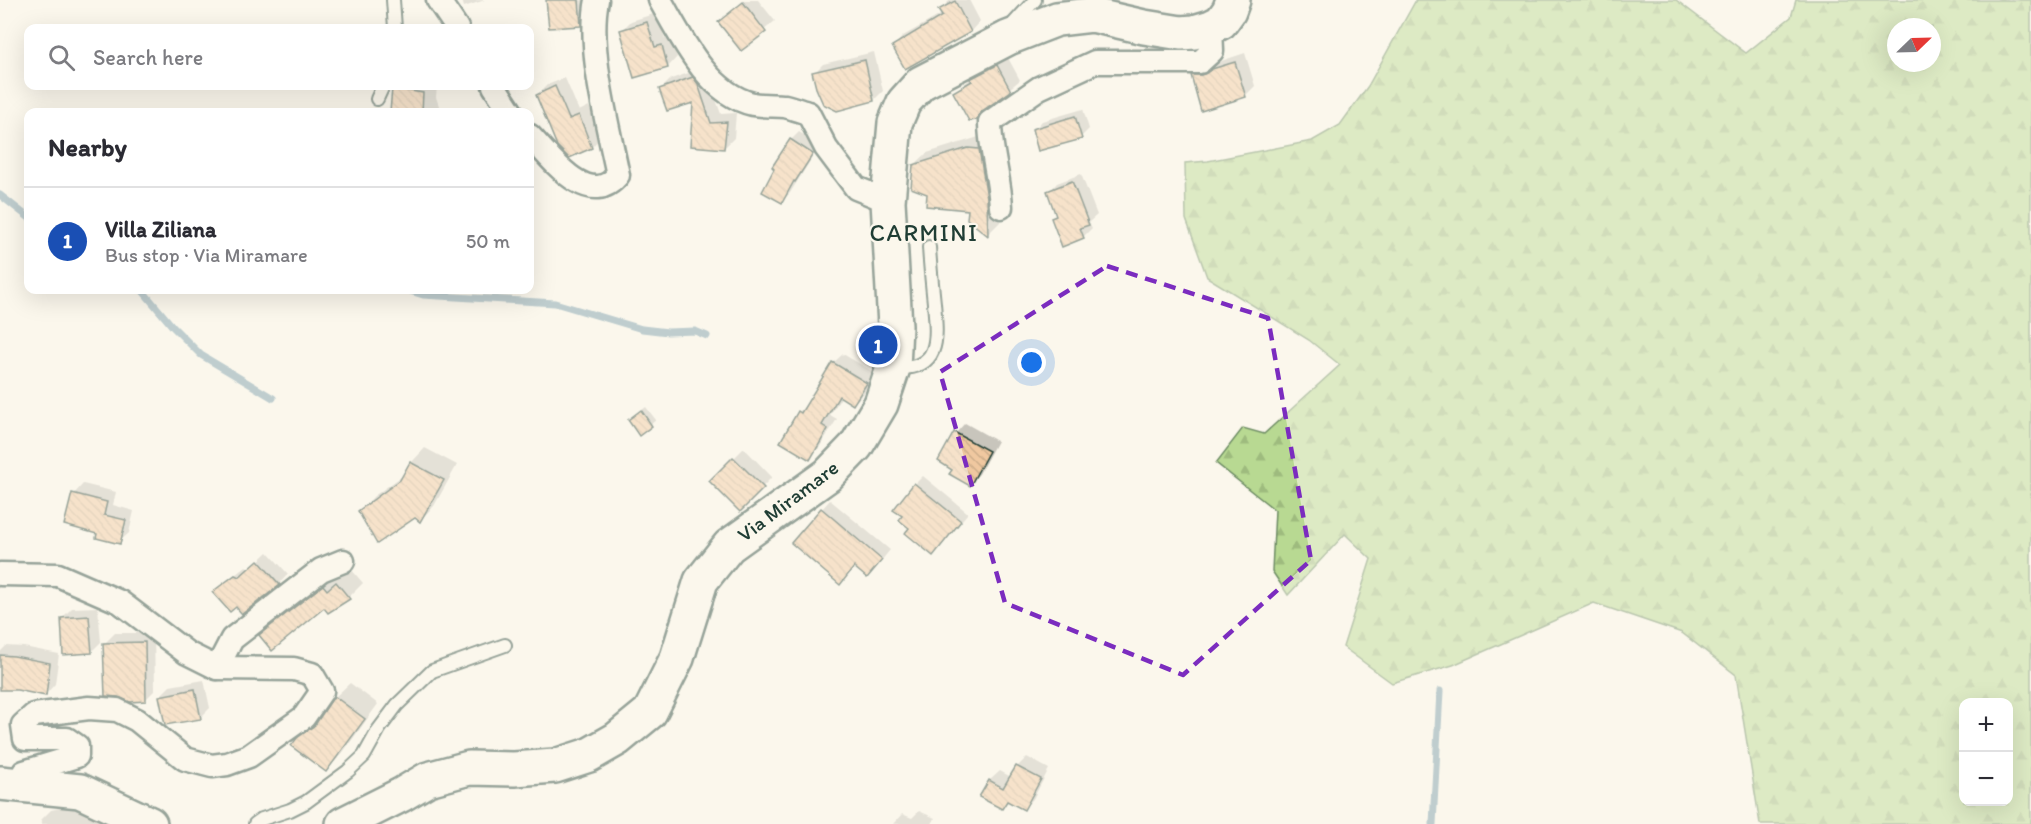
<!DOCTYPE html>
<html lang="en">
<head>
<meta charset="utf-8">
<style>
	body { margin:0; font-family:Itim,sans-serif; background:#f7f7f7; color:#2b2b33 }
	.controls { position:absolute; right:18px; bottom:18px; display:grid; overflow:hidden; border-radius:12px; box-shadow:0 6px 24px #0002 }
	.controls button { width:54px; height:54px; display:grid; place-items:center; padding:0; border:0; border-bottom:2px solid #e1e1e2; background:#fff; color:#2b2b33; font:30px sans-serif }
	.compass { position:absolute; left:1887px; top:18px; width:54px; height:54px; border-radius:50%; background:#fff; box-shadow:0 6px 24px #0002; rotate:67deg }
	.you { position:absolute; left:1032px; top:363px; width:21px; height:21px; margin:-15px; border:4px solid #fff; border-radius:50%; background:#1a73e8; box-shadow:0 0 0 9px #1a73e833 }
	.badge { display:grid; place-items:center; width:39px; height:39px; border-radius:50%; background:#d93025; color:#fff; font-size:20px; font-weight:700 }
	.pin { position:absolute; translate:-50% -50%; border:3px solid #fff; box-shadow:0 2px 6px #0006 }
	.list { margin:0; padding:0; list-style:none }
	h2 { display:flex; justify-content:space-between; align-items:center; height:78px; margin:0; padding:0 24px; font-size:26px }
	h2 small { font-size:20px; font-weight:400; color:#7c7c81 }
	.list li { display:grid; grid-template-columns:39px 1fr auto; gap:18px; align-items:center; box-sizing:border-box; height:108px; padding:0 24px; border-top:2px solid #e1e1e2 }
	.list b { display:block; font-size:22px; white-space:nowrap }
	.list p { margin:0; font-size:20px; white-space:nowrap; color:#7c7c81 }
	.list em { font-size:20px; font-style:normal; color:#7c7c81 }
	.icon { flex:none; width:33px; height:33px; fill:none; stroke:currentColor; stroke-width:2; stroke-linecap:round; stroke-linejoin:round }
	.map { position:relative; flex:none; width:2031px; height:824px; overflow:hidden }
	.search { position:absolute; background:#fff; box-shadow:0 6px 24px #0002; left:24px; top:24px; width:510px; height:66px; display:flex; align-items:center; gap:15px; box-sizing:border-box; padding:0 21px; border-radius:12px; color:#7c7c81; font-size:22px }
	.panel { position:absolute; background:#fff; box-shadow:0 6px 24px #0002; left:24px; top:108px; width:510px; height:186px; border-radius:12px }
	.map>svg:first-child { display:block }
</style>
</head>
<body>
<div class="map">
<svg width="2031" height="824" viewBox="0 0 2031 824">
	<defs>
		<pattern id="forest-firs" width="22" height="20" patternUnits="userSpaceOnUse" patternTransform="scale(1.5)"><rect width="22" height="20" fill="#b8d992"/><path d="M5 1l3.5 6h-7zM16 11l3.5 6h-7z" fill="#9ebb7e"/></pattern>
		<pattern id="building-back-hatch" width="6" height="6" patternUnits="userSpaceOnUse" patternTransform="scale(1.5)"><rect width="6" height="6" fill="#f0c8a0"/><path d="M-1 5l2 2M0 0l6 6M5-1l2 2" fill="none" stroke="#cdad8a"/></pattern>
	</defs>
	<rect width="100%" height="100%" fill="#fbf7ec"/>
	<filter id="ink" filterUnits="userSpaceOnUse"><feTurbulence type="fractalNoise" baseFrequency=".0167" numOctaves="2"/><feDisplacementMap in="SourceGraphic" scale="12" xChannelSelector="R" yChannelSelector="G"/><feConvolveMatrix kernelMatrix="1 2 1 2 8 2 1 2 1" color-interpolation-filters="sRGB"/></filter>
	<g filter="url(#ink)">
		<path fill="url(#forest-firs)" stroke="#6c8b63" stroke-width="1.5" fill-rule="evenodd" d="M 1416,0 L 1676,0 L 1746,53 L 1791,17 L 1796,0 L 2031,0 L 2031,824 L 1760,824 L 1736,675 L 1682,633 L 1594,603 L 1453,665 L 1392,683 L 1343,647 L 1371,559 L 1345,534 L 1288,595 L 1272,571 L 1275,510 L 1216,463 L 1243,428 L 1264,434 L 1340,365 L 1309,340 L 1207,277 L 1186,219 L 1185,163 L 1208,161 L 1312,141 L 1340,125 L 1368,86 ZM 1896,27 L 1932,27 L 1932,63 L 1896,63 ZM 1964,702 L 2008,702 L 2008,802 L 1964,802 Z"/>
		<g fill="#0003">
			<path d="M 462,0 L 485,0 L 464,7 Z"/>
			<path d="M 549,0 L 589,0 L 590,14 L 580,24 Z"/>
			<path d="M 746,0 L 758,0 L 775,21 L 741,49 L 730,13 Z"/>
			<path d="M 950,0 L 969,0 L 980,21 L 971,31 L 905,67 L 894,46 L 903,36 L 942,14 L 940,10 Z"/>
			<path d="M 657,13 L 665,39 L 671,37 L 677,57 L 668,67 L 622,30 L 631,21 Z"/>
			<path d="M 874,52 L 883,91 L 874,100 L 814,73 L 823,64 Z"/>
			<path d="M 1245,53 L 1255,86 L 1245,96 L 1192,76 L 1202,66 L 1212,66 L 1224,60 Z"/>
			<path d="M 1007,56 L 1020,80 L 971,121 L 955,92 L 982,69 Z"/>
			<path d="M 703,68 L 707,74 L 721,114 L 736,113 L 734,138 L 724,148 L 694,100 L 661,89 L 671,79 Z"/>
			<path d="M 565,78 L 579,111 L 589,106 L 601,137 L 592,147 L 569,156 L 537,95 L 547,85 Z"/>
			<path d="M 397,86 L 437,86 L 436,97 L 441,112 L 392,112 L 394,89 Z"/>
			<path d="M 1083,109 L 1089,129 L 1081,137 L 1034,130 L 1042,121 Z"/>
			<path d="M 799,132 L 820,145 L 790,193 L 782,201 L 791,140 Z"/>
			<path d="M 982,136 L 999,195 L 1000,222 L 988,234 L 969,219 L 969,209 L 929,193 L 914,165 L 927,153 Z"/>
			<path d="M 1081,174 L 1097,215 L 1089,222 L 1092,228 L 1083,237 L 1052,218 L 1057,213 L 1049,192 L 1057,183 Z"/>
			<path d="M 843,354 L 875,373 L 863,394 L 853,404 L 842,396 L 830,415 L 837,419 L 819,448 L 810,458 L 799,412 L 809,402 L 833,363 Z"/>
			<path d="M 646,407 L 656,420 L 639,434 L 634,416 Z"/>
			<path d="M 965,423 L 997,441 L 979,474 L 969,484 L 954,470 L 956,433 Z"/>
			<path d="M 425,448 L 457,465 L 434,506 L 420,520 L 415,517 L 360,511 L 374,496 L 405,474 L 411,463 Z"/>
			<path d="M 744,448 L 772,477 L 740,510 L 711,481 Z"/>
			<path d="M 923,476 L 968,513 L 940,546 L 915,484 Z"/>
			<path d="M 83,484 L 116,492 L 113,505 L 134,511 L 129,533 L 119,542 L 74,494 Z"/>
			<path d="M 830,500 L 890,550 L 876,567 L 855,566 L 849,574 L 822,509 Z"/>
			<path d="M 268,552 L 288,574 L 279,584 L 236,605 L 214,592 L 246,566 L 250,569 Z"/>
			<path d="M 351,569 L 363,583 L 349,597 L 261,635 L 276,621 L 338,572 L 342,576 Z"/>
			<path d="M 98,607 L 101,642 L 91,652 L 62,618 L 72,608 Z"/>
			<path d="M 115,633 L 154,633 L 155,690 L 145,700 L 105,643 Z"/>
			<path d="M 6,646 L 24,647 L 59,654 L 55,684 L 46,694 L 17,688 L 0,689 L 0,652 Z"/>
			<path d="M 204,680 L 210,708 L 200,718 L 160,696 L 170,686 Z"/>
			<path d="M 350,683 L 378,704 L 341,755 L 326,770 L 298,739 L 321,718 L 335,697 Z"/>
			<path d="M 1027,757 L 1049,769 L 1033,799 L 1023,809 L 1009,800 L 1002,808 L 981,796 L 990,780 L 1000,771 L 1011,777 L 1017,767 Z"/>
			<path d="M 83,803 L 101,814 L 103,824 L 42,824 L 41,820 L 51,810 Z"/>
			<path d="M 919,811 L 935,818 L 932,824 L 893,824 L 902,814 L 912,818 Z"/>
		</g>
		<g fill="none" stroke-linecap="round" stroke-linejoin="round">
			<g stroke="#7499a9" stroke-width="7">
				<path d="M 0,195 L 28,217"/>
				<path d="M 142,290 L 173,327 L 201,355 L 273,398"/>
				<path d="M 407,290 L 423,295 L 555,303 L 642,329 L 668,332 L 695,331 L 707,336"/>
				<path d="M 1433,824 L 1440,691"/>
			</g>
		</g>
		<g fill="url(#building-back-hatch)" stroke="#1f3d34" stroke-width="1.5">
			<path d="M 546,0 L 579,0 L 581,26 L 549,28 Z"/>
			<path d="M 955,1 L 971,32 L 905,69 L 892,46 L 942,16 L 938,10 Z"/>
			<path d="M 743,2 L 766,32 L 741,51 L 718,22 Z"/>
			<path d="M 647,22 L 655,47 L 662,45 L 668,68 L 634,78 L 620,30 Z"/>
			<path d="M 865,60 L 874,101 L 837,111 L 823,104 L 816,88 L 812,72 Z"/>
			<path d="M 1235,62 L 1246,97 L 1201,111 L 1191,75 L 1201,75 L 1212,69 Z"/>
			<path d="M 997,65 L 1011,91 L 982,111 L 977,120 L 969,121 L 953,92 L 972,81 L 970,79 Z"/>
			<path d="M 693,77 L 698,84 L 711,123 L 727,122 L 724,149 L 690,146 L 693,103 L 667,111 L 659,89 Z"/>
			<path d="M 555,86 L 569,119 L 579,115 L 592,148 L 569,158 L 557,146 L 536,95 Z"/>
			<path d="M 392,88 L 423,93 L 422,112 L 390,112 Z"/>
			<path d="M 1075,116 L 1082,139 L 1038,151 L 1032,129 Z"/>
			<path d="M 790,139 L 813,154 L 795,182 L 794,181 L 782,203 L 762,192 L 774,169 L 772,167 Z"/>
			<path d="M 968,148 L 979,149 L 987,198 L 988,236 L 967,219 L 968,210 L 926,206 L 927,194 L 911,188 L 913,165 Z"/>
			<path d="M 1072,181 L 1089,225 L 1080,228 L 1084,238 L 1062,247 L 1051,218 L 1056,216 L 1047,191 Z"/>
			<path d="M 832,362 L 867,383 L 853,405 L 839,396 L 822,425 L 828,429 L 810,460 L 780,442 L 798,411 L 801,413 Z"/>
			<path d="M 641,410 L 652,426 L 639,436 L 628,420 Z"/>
			<path d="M 954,432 L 989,451 L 970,486 L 949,474 L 952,470 L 938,461 Z"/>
			<path d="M 733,457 L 764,488 L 740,512 L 709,481 Z"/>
			<path d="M 410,462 L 444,480 L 420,522 L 415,518 L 377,544 L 358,511 L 400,480 Z"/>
			<path d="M 914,483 L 961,521 L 933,556 L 905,533 L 909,528 L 899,520 L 902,516 L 893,510 Z"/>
			<path d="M 72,493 L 107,502 L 104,515 L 126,520 L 120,544 L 96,538 L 97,534 L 64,525 Z"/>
			<path d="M 821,508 L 882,560 L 867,578 L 854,567 L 840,585 L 791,543 Z"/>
			<path d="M 258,560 L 280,585 L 242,614 L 236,607 L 230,612 L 212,592 L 235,575 L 239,577 Z"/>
			<path d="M 336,582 L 350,599 L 328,613 L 324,608 L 272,651 L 259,635 L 323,585 L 327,590 Z"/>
			<path d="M 89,616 L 92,653 L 63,655 L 61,618 Z"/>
			<path d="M 145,642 L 146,701 L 130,702 L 118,697 L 105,696 L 103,643 Z"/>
			<path d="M 0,655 L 14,656 L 50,663 L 46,696 L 17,690 L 0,690 Z"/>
			<path d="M 195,689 L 201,719 L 165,725 L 159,696 Z"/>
			<path d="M 334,696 L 365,719 L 326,772 L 291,746 L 297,738 L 315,725 Z"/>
			<path d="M 1016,766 L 1041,779 L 1024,810 L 1007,801 L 1002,809 L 979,797 L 989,780 L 1003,788 Z"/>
		</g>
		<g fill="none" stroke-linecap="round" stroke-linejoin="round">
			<g stroke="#1f3d34" stroke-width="16">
				<g id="lane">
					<path d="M 393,0 L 395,28"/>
					<path d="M 1012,29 L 1014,23 L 1035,0"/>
					<path d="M 377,99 L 383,86"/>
					<path d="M 894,368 C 942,371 937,337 934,303 C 932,284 930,265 929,247"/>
					<path d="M 255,824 L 262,819 L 290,810 L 306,802 L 348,771 L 364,756 L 379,729 L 397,705 L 432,671 L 505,645"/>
				</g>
			</g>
			<g stroke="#1f3d34" stroke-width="27">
				<g id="street">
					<path d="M 438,0 L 457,28"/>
					<path d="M 660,0 C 681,37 708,94 753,104 C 764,106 775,105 785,106 C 793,108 801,111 808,113 L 826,148 L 856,188 L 888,201"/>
					<path d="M 494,86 L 511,112"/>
					<path d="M 530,136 C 550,157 589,211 618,175 C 608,126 587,48 597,0"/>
					<path d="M 1001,207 C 1000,178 990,151 990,122 L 1039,88 L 1095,62 L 1200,62 L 1212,51 L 1211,27"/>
					<path d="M 0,574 L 58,575 L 120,602 L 187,653 L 217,668 L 294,669 L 312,674 L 322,691 L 304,717 L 249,756 L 227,764 L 212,766 L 185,759 L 137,720 L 117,710 L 89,708 L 34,715 L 23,725 L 25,739 L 67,739 L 77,746 L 77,756 L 24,772 L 19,784"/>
					<path d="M 217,668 L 232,639 L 321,570 L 343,561"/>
				</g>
			</g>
			<g stroke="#1f3d34" stroke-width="38">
				<g id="secondary">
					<path d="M 0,783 L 80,791 L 150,824"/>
					<path d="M 343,824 L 401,795 L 428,779 L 469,768 L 514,769 L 555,766 L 589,755 L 617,739 L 650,712 L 677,658 L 701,581 L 729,546 L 828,475 L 856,446 L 881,404 L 893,368 L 895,326 L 888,201 L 895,123 L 904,102 L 921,83 L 1008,38 L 1057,19 L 1092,15 L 1144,27 L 1181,33 L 1194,32 L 1211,27 L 1221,22 L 1229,11 L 1233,0"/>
				</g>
			</g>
			<use href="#lane" stroke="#fbf7ec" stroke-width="12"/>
			<use href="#street" stroke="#fbf7ec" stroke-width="22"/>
			<use href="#secondary" stroke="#fbf7ec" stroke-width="33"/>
		</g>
	</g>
	<path d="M0 0H2031V824H0ZM 1107,266 L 1268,318 L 1311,560 L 1183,675 L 1005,603 L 940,372 Z" fill="#fbf7ec" fill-opacity=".55" fill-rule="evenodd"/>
	<path fill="none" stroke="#7b2cbf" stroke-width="4.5" stroke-dasharray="12 8" stroke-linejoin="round" d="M 1107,266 L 1268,318 L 1311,560 L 1183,675 L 1005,603 L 940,372 Z"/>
	<g text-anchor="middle" stroke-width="4.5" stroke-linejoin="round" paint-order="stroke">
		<g font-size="21" fill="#1f3d34" stroke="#fbf7ec">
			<text transform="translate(788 501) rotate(-37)" y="7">Via Miramare</text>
		</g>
		<g font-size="24" letter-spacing="1.5" fill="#1f3d34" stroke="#fbf7ec">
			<text x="924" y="241">CARMINI</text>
		</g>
	</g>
</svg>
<div class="controls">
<button>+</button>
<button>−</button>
</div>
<svg class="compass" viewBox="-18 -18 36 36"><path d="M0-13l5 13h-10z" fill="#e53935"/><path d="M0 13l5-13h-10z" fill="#7c7c81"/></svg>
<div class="you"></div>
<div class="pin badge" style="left:878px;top:345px;background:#1a4fb4">1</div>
<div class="search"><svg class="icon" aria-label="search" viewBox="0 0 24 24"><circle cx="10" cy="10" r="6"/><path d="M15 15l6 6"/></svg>Search here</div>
<section class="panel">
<h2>Nearby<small></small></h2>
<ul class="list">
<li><span class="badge" style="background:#1a4fb4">1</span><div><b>Villa Ziliana</b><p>Bus stop · Via Miramare</p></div><em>50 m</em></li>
</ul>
</section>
</div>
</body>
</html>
